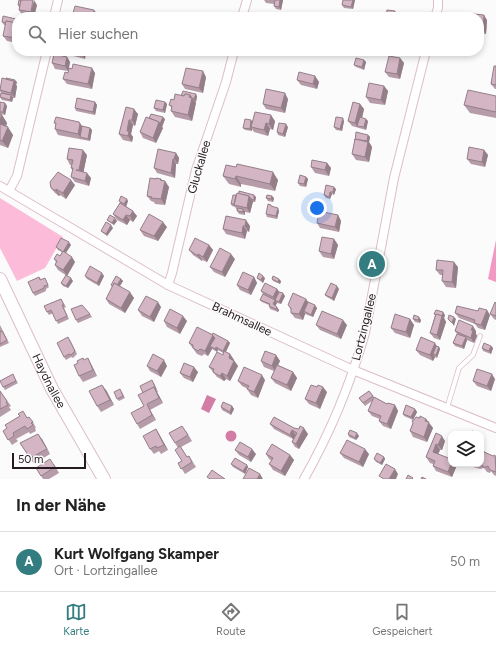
<!DOCTYPE html>
<html lang="de">
<head>
<meta charset="utf-8">
<style>
	body { margin:0; font-family:Figtree,sans-serif; background:#f6f6f6; color:#222 }
	.controls { position:absolute; right:12px; bottom:12px; display:grid; overflow:hidden; border-radius:8px; box-shadow:0 2px 6px #0003 }
	.controls button { width:36px; height:36px; display:grid; place-items:center; padding:0; border:0; border-bottom:1px solid #e0e0e0; background:#fff; color:#222; font:20px sans-serif }
	.scale { position:absolute; left:12px; bottom:10px; width:74px; box-sizing:border-box; padding-left:4px; border:2px solid #251a1f; border-top:0; font-size:11px; line-height:14px; white-space:nowrap; color:#251a1f; -webkit-text-stroke:3px #fbfbfb; paint-order:stroke }
	.you { position:absolute; left:317px; top:208px; width:14px; height:14px; margin:-10px; border:3px solid #fff; border-radius:50%; background:#1a73e8; box-shadow:0 0 0 6px #1a73e833 }
	.badge { display:grid; place-items:center; width:26px; height:26px; border-radius:50%; background:#337c7f; color:#fff; font-size:13px; font-weight:700 }
	.pin { position:absolute; translate:-50% -50%; border:2px solid #fff; box-shadow:0 1px 4px #0006 }
	.list { margin:0; padding:0; list-style:none }
	h2 { display:flex; justify-content:space-between; align-items:center; height:52px; margin:0; padding:0 16px; font-size:17px }
	h2 small { font-size:13px; font-weight:400; color:#767676 }
	.list li { display:grid; grid-template-columns:26px 1fr auto; gap:12px; align-items:center; box-sizing:border-box; height:60px; padding:0 16px; border-top:1px solid #e0e0e0 }
	.list b { display:block; font-size:15px; white-space:nowrap }
	.list p { margin:0; font-size:13px; white-space:nowrap; color:#767676 }
	.list em { font-size:13px; font-style:normal; color:#767676 }
	.icon { flex:none; width:22px; height:22px; fill:none; stroke:currentColor; stroke-width:2; stroke-linecap:round; stroke-linejoin:round }
	.map { position:relative; flex:none; width:496px; height:479px; overflow:hidden }
	.search { position:absolute; background:#fff; box-shadow:0 2px 6px #0003; left:12px; right:12px; top:12px; height:44px; display:flex; align-items:center; gap:10px; box-sizing:border-box; padding:0 14px; border-radius:16px; color:#767676; font-size:15px }
	.sheet { height:112px; background:#fff }
	nav { display:flex; justify-content:space-around; align-items:center; box-sizing:border-box; height:56px; border-top:1px solid #e0e0e0; background:#fff; font-size:11px; color:#767676 }
	nav a { display:grid; justify-items:center; gap:2px }
	nav .on { color:#337c7f }
	.map>svg:first-child { display:block }
</style>
</head>
<body>
<div class="map">
<svg width="496" height="479" viewBox="0 0 496 479">
	<rect width="100%" height="100%" fill="#fbfbfb"/>
	<path fill="#fcbcd9" d="M 0,198 L 63,237 L 45,268 L 17,281 L 0,248 Z"/>
	<path fill="#f198c3" d="M 496,240 L 496,282 L 488,279 Z"/>
	<g fill="#d27ca6">
		<path d="M 207,395 L 216,399 L 209,413 L 201,409 Z"/>
		<circle cx="231" cy="436" r="5.5"/>
	</g>
	<g fill="none" stroke-linecap="round" stroke-linejoin="round">
		<g stroke="#dcbecb" stroke-width="5.5">
			<path id="lane" d="M 447,408 L 459,368 L 473,355 L 480,336"/>
		</g>
		<g stroke="#dcbecb" stroke-width="10">
			<g id="street">
				<path d="M 54,17 L 58,0"/>
				<path d="M 242,17 L 247,0"/>
				<path d="M 435,17 L 438,8 L 438,0"/>
				<path d="M 0,186 L 168,285 L 353,370 L 496,428"/>
				<path d="M 9,191 L 17,176 L 47,51"/>
				<path d="M 168,285 L 172,273 L 196,170 L 226,82 L 234,51"/>
				<path d="M 304,479 C 329,435 351,382 365,333 L 394,178 L 426,51"/>
			</g>
		</g>
		<g stroke="#dcbecb" stroke-width="14">
			<g id="secondary">
				<path id="s1" d="M 0,279 L 52,389 L 104,479"/>
			</g>
		</g>
		<use href="#lane" stroke="#fff" stroke-width="4"/>
		<use href="#street" stroke="#fff" stroke-width="8"/>
		<use href="#secondary" stroke="#fff" stroke-width="12"/>
	</g>
	<g fill="#b59ca8">
		<path d="M 264,0 L 283,0 L 281,10 L 276,9 L 274,6 L 274,4 L 266,3 Z"/>
		<path d="M 343,0 L 355,0 L 353,9 L 344,8 L 342,5 Z"/>
		<path d="M 18,5 L 37,5 L 34,17 L 22,15 L 19,10 L 19,7 Z"/>
		<path d="M 479,17 L 487,20 L 486,34 L 479,33 Z"/>
		<path d="M 16,19 L 17,20 L 17,43 L 7,41 L 3,36 L 6,25 L 4,25 L 2,22 Z"/>
		<path d="M 66,51 L 86,51 L 85,59 L 69,55 Z"/>
		<path d="M 176,51 L 196,51 L 195,56 Z"/>
		<path d="M 273,51 L 292,51 L 291,55 Z"/>
		<path d="M 67,57 L 70,62 L 69,68 L 95,73 L 92,89 L 67,84 L 63,79 L 68,73 L 68,71 L 55,69 L 52,63 Z"/>
		<path d="M 400,58 L 404,63 L 400,79 L 389,77 L 385,72 Z"/>
		<path d="M 364,60 L 366,62 L 364,70 L 356,67 L 354,65 Z"/>
		<path d="M 496,66 L 496,89 L 495,89 L 491,84 Z"/>
		<path d="M 315,76 L 319,82 L 317,89 L 301,85 L 297,80 Z"/>
		<path d="M 206,77 L 203,93 L 185,89 L 182,84 Z"/>
		<path d="M 17,82 L 16,85 L 17,86 L 15,98 L 13,98 L 12,102 L 2,100 L 0,97 L 1,93 L 0,91 L 0,88 Z"/>
		<path d="M 384,86 L 388,91 L 385,105 L 370,103 L 366,97 Z"/>
		<path d="M 181,96 L 197,96 L 196,102 L 195,101 L 196,103 L 192,121 L 175,117 L 171,111 L 172,108 L 169,105 L 174,100 Z"/>
		<path d="M 496,96 L 496,118 L 470,113 L 464,105 Z"/>
		<path d="M 288,99 L 285,113 L 266,109 L 263,104 Z"/>
		<path d="M 0,102 L 5,103 L 7,106 L 5,115 L 0,114 Z"/>
		<path d="M 95,102 L 97,105 L 95,115 L 76,111 L 75,108 Z"/>
		<path d="M 165,102 L 167,104 L 165,113 L 156,111 L 154,108 Z"/>
		<path d="M 360,104 L 364,109 L 362,118 L 368,121 L 366,130 L 352,126 L 348,121 Z"/>
		<path d="M 126,107 L 138,114 L 135,126 L 133,125 L 131,134 L 133,137 L 132,142 L 123,140 L 119,134 Z"/>
		<path d="M 0,114 L 2,115 L 7,123 L 6,127 L 13,135 L 8,148 L 0,145 Z"/>
		<path d="M 149,118 L 165,119 L 162,127 L 163,128 L 156,143 L 143,138 L 140,132 Z"/>
		<path d="M 252,121 L 275,121 L 273,130 L 270,129 L 268,136 L 254,132 L 252,129 L 252,131 L 245,130 L 243,128 Z"/>
		<path d="M 344,121 L 342,131 L 336,130 L 334,127 Z"/>
		<path d="M 54,123 L 82,126 L 90,128 L 92,130 L 90,141 L 58,135 L 55,129 L 56,124 Z"/>
		<path d="M 288,127 L 285,137 L 278,135 L 277,132 Z"/>
		<path d="M 368,135 L 370,137 L 369,142 L 372,147 L 369,162 L 356,160 L 352,154 Z"/>
		<path d="M 484,150 L 488,155 L 485,167 L 471,164 L 467,159 Z"/>
		<path d="M 176,153 L 179,158 L 178,164 L 176,164 L 175,178 L 157,173 L 154,168 Z"/>
		<path d="M 87,155 L 83,172 L 91,178 L 89,186 L 75,182 L 71,177 L 73,171 L 71,168 L 72,165 L 70,165 L 67,159 Z"/>
		<path d="M 327,163 L 331,168 L 329,176 L 315,173 L 311,167 Z"/>
		<path d="M 226,165 L 278,180 L 275,191 L 241,184 L 241,187 L 229,184 L 223,176 Z"/>
		<path d="M 306,177 L 308,179 L 306,187 L 300,186 L 298,183 Z"/>
		<path d="M 156,179 L 161,179 L 169,187 L 165,205 L 155,204 L 154,202 L 151,201 L 147,196 Z"/>
		<path d="M 75,185 L 66,199 L 60,195 L 59,196 L 55,193 L 51,188 Z"/>
		<path d="M 326,185 L 336,189 L 334,195 L 332,194 L 330,199 L 326,198 L 324,195 Z"/>
		<path d="M 236,195 L 256,197 L 255,202 L 253,202 L 250,213 L 245,212 L 245,215 L 239,214 L 235,207 L 232,206 L 231,204 Z"/>
		<path d="M 266,198 L 274,198 L 273,202 L 268,201 Z"/>
		<path d="M 119,201 L 128,201 L 126,206 L 137,216 L 133,222 L 130,220 L 127,225 L 117,220 L 113,214 L 120,203 Z"/>
		<path d="M 272,207 L 279,211 L 277,219 L 267,217 L 266,214 Z"/>
		<path d="M 338,215 L 341,221 L 339,232 L 320,228 L 317,223 Z"/>
		<path d="M 226,216 L 250,226 L 249,232 L 247,231 L 245,239 L 226,234 L 223,229 Z"/>
		<path d="M 107,220 L 117,221 L 114,225 L 109,222 Z"/>
		<path d="M 167,227 L 158,241 L 144,236 L 140,230 Z"/>
		<path d="M 113,228 L 107,236 L 103,233 L 101,231 Z"/>
		<path d="M 334,239 L 338,245 L 334,259 L 323,257 L 319,251 Z"/>
		<path d="M 71,245 L 66,253 L 75,262 L 67,276 L 58,270 L 55,265 L 56,262 L 54,259 L 60,256 L 62,252 L 58,250 L 56,247 Z"/>
		<path d="M 209,245 L 213,250 L 207,262 L 202,260 L 202,261 L 193,255 L 189,250 Z"/>
		<path d="M 235,259 L 225,277 L 214,272 L 210,267 Z"/>
		<path d="M 458,267 L 456,288 L 446,287 L 442,281 L 442,275 L 440,275 L 436,270 Z"/>
		<path d="M 85,276 L 104,276 L 99,286 L 87,279 Z"/>
		<path d="M 39,277 L 41,279 L 46,281 L 49,287 L 46,289 L 46,291 L 35,296 L 33,293 Z"/>
		<path d="M 254,277 L 257,283 L 251,295 L 240,290 L 237,285 Z"/>
		<path d="M 257,278 L 265,278 L 263,283 L 259,280 Z"/>
		<path d="M 121,279 L 123,281 L 120,286 L 134,298 L 125,313 L 109,304 L 106,299 L 112,287 L 111,285 Z"/>
		<path d="M 272,279 L 281,281 L 280,284 L 273,281 Z"/>
		<path d="M 73,281 L 68,288 L 63,286 L 61,283 Z"/>
		<path d="M 277,289 L 279,292 L 285,296 L 281,304 L 277,303 L 275,306 L 279,310 L 278,312 L 270,309 L 269,306 L 269,305 L 262,302 L 260,300 L 263,294 L 261,291 Z"/>
		<path d="M 339,289 L 334,301 L 327,297 L 325,295 Z"/>
		<path d="M 61,299 L 66,307 L 64,308 L 69,319 L 58,324 L 53,313 L 49,315 L 47,312 Z"/>
		<path d="M 306,299 L 308,302 L 317,308 L 313,317 L 305,314 L 303,320 L 295,318 L 291,313 L 291,310 L 288,305 Z"/>
		<path d="M 496,303 L 496,320 L 494,319 L 490,314 Z"/>
		<path d="M 161,307 L 154,322 L 142,316 L 138,310 Z"/>
		<path d="M 455,313 L 490,315 L 485,330 L 478,328 L 475,324 L 459,318 Z"/>
		<path d="M 90,314 L 92,317 L 78,323 L 76,320 Z"/>
		<path d="M 434,314 L 445,315 L 444,318 L 446,322 L 440,340 L 434,338 L 430,333 L 435,315 Z"/>
		<path d="M 410,319 L 414,325 L 410,338 L 395,333 L 391,328 Z"/>
		<path d="M 413,319 L 421,320 L 420,323 L 415,322 Z"/>
		<path d="M 164,321 L 187,321 L 180,334 L 167,327 Z"/>
		<path d="M 0,325 L 9,343 L 0,347 Z"/>
		<path d="M 316,325 L 347,325 L 341,339 L 320,330 Z"/>
		<path d="M 455,331 L 476,331 L 476,334 L 477,336 L 474,343 L 467,340 L 464,349 L 455,346 L 453,343 L 457,334 Z"/>
		<path d="M 212,335 L 228,341 L 230,343 L 226,352 L 230,354 L 238,366 L 230,381 L 226,379 L 224,381 L 217,377 L 209,367 L 223,355 L 223,353 L 218,350 L 217,352 L 212,349 L 208,356 L 204,354 L 202,356 L 197,354 L 189,343 Z"/>
		<path d="M 70,340 L 77,354 L 73,358 L 71,357 L 66,360 L 64,357 Z"/>
		<path d="M 437,346 L 439,347 L 440,349 L 437,358 L 435,357 L 433,361 L 420,355 L 416,350 Z"/>
		<path d="M 491,346 L 493,348 L 491,354 L 483,351 L 482,348 Z"/>
		<path d="M 276,355 L 280,361 L 278,365 L 293,372 L 297,378 L 291,391 L 275,383 L 271,378 L 274,371 L 264,367 L 261,361 Z"/>
		<path d="M 85,360 L 91,364 L 97,376 L 83,382 L 79,376 Z"/>
		<path d="M 147,366 L 167,366 L 161,377 L 150,371 Z"/>
		<path d="M 198,372 L 193,382 L 184,378 L 180,373 Z"/>
		<path d="M 14,377 L 18,383 L 5,390 L 3,387 Z"/>
		<path d="M 495,379 L 491,391 L 477,386 L 473,381 Z"/>
		<path d="M 265,380 L 258,398 L 251,395 L 247,389 L 248,389 L 242,386 L 238,381 Z"/>
		<path d="M 154,383 L 158,392 L 157,392 L 163,403 L 150,410 L 156,420 L 140,429 L 137,424 L 144,406 L 143,393 Z"/>
		<path d="M 106,390 L 114,405 L 101,412 L 97,406 Z"/>
		<path d="M 0,391 L 11,406 L 9,407 L 11,410 L 0,417 Z"/>
		<path d="M 369,391 L 374,397 L 387,404 L 395,405 L 398,411 L 391,429 L 383,426 L 379,421 L 380,419 L 372,416 L 368,411 L 372,401 L 365,406 L 359,398 Z"/>
		<path d="M 122,392 L 125,398 L 119,401 L 117,399 Z"/>
		<path d="M 327,392 L 320,409 L 309,404 L 305,399 Z"/>
		<path d="M 232,406 L 234,409 L 231,415 L 222,410 L 221,407 Z"/>
		<path d="M 415,409 L 417,412 L 413,420 L 404,416 L 403,414 Z"/>
		<path d="M 27,418 L 33,422 L 36,428 L 35,428 L 36,431 L 30,434 L 29,432 L 16,439 L 18,441 L 12,445 L 3,431 Z"/>
		<path d="M 420,418 L 426,419 L 433,428 L 427,442 L 413,437 L 410,431 L 413,423 Z"/>
		<path d="M 270,424 L 294,428 L 308,434 L 299,449 L 295,447 L 292,442 L 293,439 L 274,429 Z"/>
		<path d="M 156,429 L 159,434 L 168,450 L 161,454 L 159,451 L 154,454 L 150,449 Z"/>
		<path d="M 186,431 L 192,441 L 181,447 L 187,457 L 189,456 L 196,467 L 185,474 L 178,463 L 182,461 L 178,448 L 175,443 Z"/>
		<path d="M 436,433 L 445,441 L 442,450 L 440,450 L 438,454 L 451,464 L 456,464 L 457,465 L 452,477 L 436,471 L 433,466 L 433,464 L 430,463 L 426,457 Z"/>
		<path d="M 348,434 L 359,436 L 356,440 L 349,437 Z"/>
		<path d="M 42,439 L 50,454 L 34,464 L 20,443 Z"/>
		<path d="M 235,450 L 256,454 L 251,462 L 239,455 Z"/>
		<path d="M 483,450 L 485,452 L 493,456 L 496,456 L 496,476 L 494,475 L 491,471 L 490,473 L 487,472 L 484,468 L 480,469 L 473,467 L 471,464 L 481,464 L 481,451 Z"/>
		<path d="M 340,453 L 369,454 L 363,467 L 344,458 Z"/>
		<path d="M 266,454 L 290,455 L 294,460 L 285,476 L 273,470 L 269,464 L 272,461 L 269,459 Z"/>
		<path d="M 384,457 L 385,459 L 382,465 L 376,462 L 374,459 Z"/>
		<path d="M 54,464 L 59,473 L 49,479 L 43,479 L 36,468 Z"/>
		<path d="M 231,464 L 247,465 L 248,467 L 245,474 L 233,467 Z"/>
	</g>
	<g fill="#947f88">
		<path d="M 34,0 L 37,5 L 34,17 L 31,12 Z"/>
		<path d="M 280,0 L 283,0 L 281,10 L 279,7 Z"/>
		<path d="M 353,0 L 355,0 L 353,9 L 351,7 Z"/>
		<path d="M 94,10 L 98,15 L 98,17 L 93,17 Z"/>
		<path d="M 395,11 L 398,17 L 393,17 Z"/>
		<path d="M 484,15 L 487,20 L 486,34 L 483,29 Z"/>
		<path d="M 81,51 L 86,51 L 85,59 L 81,53 Z"/>
		<path d="M 191,51 L 196,51 L 195,56 Z"/>
		<path d="M 288,51 L 292,51 L 291,55 Z"/>
		<path d="M 67,57 L 70,62 L 68,71 L 65,66 Z"/>
		<path d="M 400,58 L 404,63 L 400,79 L 397,74 Z"/>
		<path d="M 364,60 L 366,62 L 364,70 L 362,67 Z"/>
		<path d="M 92,68 L 95,73 L 92,89 L 88,84 Z"/>
		<path d="M 203,71 L 206,77 L 203,93 L 199,88 Z"/>
		<path d="M 315,76 L 319,82 L 317,89 L 313,84 Z"/>
		<path d="M 15,80 L 17,82 L 16,85 L 17,86 L 15,98 L 11,93 L 14,81 Z"/>
		<path d="M 384,86 L 388,91 L 385,105 L 381,100 Z"/>
		<path d="M 285,93 L 288,99 L 285,113 L 281,108 Z"/>
		<path d="M 196,94 L 197,96 L 196,102 L 194,99 Z"/>
		<path d="M 11,95 L 13,98 L 12,102 L 10,100 Z"/>
		<path d="M 190,95 L 196,103 L 192,121 L 188,115 Z"/>
		<path d="M 95,102 L 97,105 L 95,115 L 93,112 Z"/>
		<path d="M 165,102 L 167,104 L 165,113 L 163,110 Z"/>
		<path d="M 5,103 L 7,106 L 5,115 L 3,112 Z"/>
		<path d="M 360,104 L 364,109 L 360,126 L 357,126 L 355,123 Z"/>
		<path d="M 134,109 L 138,114 L 135,126 L 132,120 Z"/>
		<path d="M 2,115 L 7,123 L 4,131 L 0,126 L 0,120 Z"/>
		<path d="M 271,115 L 275,121 L 273,130 L 269,124 Z"/>
		<path d="M 163,117 L 165,119 L 162,127 L 163,128 L 156,143 L 153,138 L 159,122 Z"/>
		<path d="M 343,118 L 344,121 L 342,131 L 340,129 Z"/>
		<path d="M 366,119 L 368,121 L 366,130 L 364,127 Z"/>
		<path d="M 129,120 L 133,125 L 131,134 L 133,137 L 132,142 L 128,136 L 127,131 Z"/>
		<path d="M 251,120 L 253,123 L 251,127 L 252,129 L 252,131 L 250,129 Z"/>
		<path d="M 79,122 L 83,127 L 80,137 L 78,134 Z"/>
		<path d="M 266,123 L 270,129 L 268,136 L 264,130 Z"/>
		<path d="M 286,124 L 288,127 L 285,137 L 283,134 Z"/>
		<path d="M 8,127 L 13,135 L 8,148 L 2,141 Z"/>
		<path d="M 90,128 L 92,130 L 90,141 L 88,139 Z"/>
		<path d="M 368,135 L 370,137 L 369,142 L 372,147 L 369,162 L 365,157 L 366,143 Z"/>
		<path d="M 83,150 L 87,155 L 83,175 L 79,170 Z"/>
		<path d="M 484,150 L 488,155 L 485,167 L 482,162 Z"/>
		<path d="M 176,153 L 179,158 L 178,164 L 174,159 Z"/>
		<path d="M 173,159 L 176,164 L 175,178 L 171,173 Z"/>
		<path d="M 327,163 L 331,168 L 329,176 L 325,170 Z"/>
		<path d="M 273,172 L 278,180 L 275,191 L 270,184 Z"/>
		<path d="M 87,173 L 91,178 L 89,186 L 85,181 Z"/>
		<path d="M 236,176 L 241,184 L 241,187 L 235,179 Z"/>
		<path d="M 306,177 L 308,179 L 306,187 L 304,184 Z"/>
		<path d="M 161,179 L 164,184 L 165,181 L 169,187 L 165,205 L 161,199 Z"/>
		<path d="M 71,180 L 75,185 L 66,199 L 63,193 Z"/>
		<path d="M 334,187 L 336,189 L 334,195 L 333,192 Z"/>
		<path d="M 56,189 L 60,195 L 59,196 L 56,191 Z"/>
		<path d="M 330,192 L 332,194 L 330,199 L 329,197 Z"/>
		<path d="M 254,195 L 256,197 L 255,202 L 254,200 Z"/>
		<path d="M 249,196 L 253,201 L 250,213 L 247,208 Z"/>
		<path d="M 272,196 L 274,198 L 273,202 L 271,199 Z"/>
		<path d="M 127,199 L 128,201 L 126,207 L 124,204 Z"/>
		<path d="M 278,208 L 279,211 L 277,219 L 276,216 Z"/>
		<path d="M 243,209 L 245,212 L 245,215 L 243,212 Z"/>
		<path d="M 133,211 L 137,216 L 133,222 L 130,216 Z"/>
		<path d="M 126,215 L 130,220 L 127,225 L 123,220 Z"/>
		<path d="M 338,215 L 341,221 L 339,232 L 335,227 Z"/>
		<path d="M 115,218 L 117,221 L 114,225 L 112,223 Z"/>
		<path d="M 246,220 L 250,226 L 249,232 L 245,226 Z"/>
		<path d="M 163,222 L 167,227 L 158,241 L 154,236 Z"/>
		<path d="M 111,225 L 113,228 L 107,236 L 106,234 Z"/>
		<path d="M 243,226 L 247,231 L 245,239 L 242,233 Z"/>
		<path d="M 334,239 L 338,245 L 334,259 L 331,254 Z"/>
		<path d="M 69,242 L 71,245 L 65,254 L 63,252 Z"/>
		<path d="M 209,245 L 213,250 L 207,262 L 203,257 Z"/>
		<path d="M 198,254 L 202,260 L 202,261 L 198,256 Z"/>
		<path d="M 231,254 L 235,259 L 225,277 L 222,272 Z"/>
		<path d="M 72,257 L 75,262 L 67,276 L 63,270 Z"/>
		<path d="M 454,262 L 458,267 L 456,288 L 452,282 Z"/>
		<path d="M 102,273 L 104,276 L 99,286 L 97,283 Z"/>
		<path d="M 263,276 L 265,278 L 263,283 L 261,280 Z"/>
		<path d="M 254,277 L 257,283 L 251,295 L 248,290 Z"/>
		<path d="M 71,278 L 73,281 L 68,288 L 66,286 Z"/>
		<path d="M 121,279 L 123,281 L 117,290 L 115,288 Z"/>
		<path d="M 279,279 L 281,281 L 280,284 L 278,282 Z"/>
		<path d="M 337,286 L 339,289 L 334,301 L 332,298 Z"/>
		<path d="M 277,289 L 281,294 L 275,300 L 273,297 Z"/>
		<path d="M 130,292 L 134,298 L 125,313 L 121,308 Z"/>
		<path d="M 283,293 L 285,296 L 281,304 L 279,302 Z"/>
		<path d="M 306,299 L 310,305 L 304,311 L 305,314 L 303,320 L 299,314 Z"/>
		<path d="M 275,300 L 277,303 L 275,307 L 273,304 Z"/>
		<path d="M 158,302 L 161,307 L 154,322 L 150,317 Z"/>
		<path d="M 315,305 L 317,308 L 313,317 L 311,315 Z"/>
		<path d="M 277,307 L 279,310 L 278,312 L 276,309 Z"/>
		<path d="M 487,310 L 490,315 L 485,330 L 481,325 Z"/>
		<path d="M 443,312 L 445,315 L 444,318 L 446,322 L 440,340 L 437,335 Z"/>
		<path d="M 183,316 L 187,321 L 180,334 L 177,328 Z"/>
		<path d="M 419,317 L 421,320 L 420,323 L 418,320 Z"/>
		<path d="M 454,317 L 456,319 L 454,326 L 452,323 Z"/>
		<path d="M 410,319 L 414,325 L 410,338 L 406,332 Z"/>
		<path d="M 343,320 L 347,325 L 341,339 L 337,334 Z"/>
		<path d="M 473,326 L 476,331 L 476,334 L 477,336 L 474,343 L 471,338 L 471,330 Z"/>
		<path d="M 213,335 L 217,341 L 210,346 L 212,349 L 208,356 L 205,351 Z"/>
		<path d="M 466,337 L 467,340 L 464,349 L 462,346 Z"/>
		<path d="M 228,341 L 230,343 L 225,353 L 223,351 Z"/>
		<path d="M 435,343 L 438,348 L 439,347 L 440,349 L 437,358 L 436,355 L 433,354 L 435,357 L 433,361 L 430,355 Z"/>
		<path d="M 491,346 L 493,348 L 491,354 L 489,351 Z"/>
		<path d="M 216,347 L 218,350 L 217,352 L 215,349 Z"/>
		<path d="M 230,354 L 234,360 L 233,363 L 229,358 Z"/>
		<path d="M 276,355 L 280,361 L 275,371 L 272,366 Z"/>
		<path d="M 88,358 L 97,376 L 93,370 Z"/>
		<path d="M 164,360 L 167,366 L 161,377 L 157,371 Z"/>
		<path d="M 234,361 L 238,366 L 230,381 L 227,376 Z"/>
		<path d="M 194,367 L 198,372 L 193,382 L 190,377 Z"/>
		<path d="M 293,372 L 297,378 L 291,391 L 287,385 Z"/>
		<path d="M 222,373 L 226,379 L 224,381 L 220,376 Z"/>
		<path d="M 492,374 L 495,379 L 491,391 L 487,386 Z"/>
		<path d="M 262,375 L 265,380 L 258,398 L 254,392 Z"/>
		<path d="M 102,385 L 106,390 L 114,405 L 110,400 Z"/>
		<path d="M 154,387 L 157,392 L 163,403 L 159,398 Z"/>
		<path d="M 323,387 L 327,392 L 320,409 L 316,403 Z"/>
		<path d="M 147,404 L 150,410 L 156,420 L 152,415 Z"/>
		<path d="M 395,405 L 398,411 L 391,429 L 387,424 Z"/>
		<path d="M 232,406 L 234,409 L 231,415 L 230,412 Z"/>
		<path d="M 415,409 L 417,412 L 413,420 L 411,417 Z"/>
		<path d="M 426,419 L 433,428 L 427,442 L 424,437 L 425,421 Z"/>
		<path d="M 304,428 L 308,434 L 299,449 L 296,444 Z"/>
		<path d="M 156,429 L 159,434 L 168,450 L 164,445 Z"/>
		<path d="M 292,430 L 296,436 L 294,440 L 290,435 Z"/>
		<path d="M 357,433 L 359,436 L 356,440 L 355,438 Z"/>
		<path d="M 38,434 L 42,439 L 50,454 Z"/>
		<path d="M 481,435 L 484,440 L 481,448 Z"/>
		<path d="M 442,436 L 445,441 L 442,450 L 438,445 Z"/>
		<path d="M 436,444 L 440,450 L 437,457 L 433,452 Z"/>
		<path d="M 252,449 L 256,454 L 251,462 L 248,457 Z"/>
		<path d="M 365,449 L 369,454 L 363,467 L 359,462 Z"/>
		<path d="M 290,455 L 294,460 L 285,476 L 281,471 Z"/>
		<path d="M 384,457 L 385,459 L 382,465 L 380,463 Z"/>
		<path d="M 451,464 L 456,464 L 457,465 L 452,477 L 448,472 Z"/>
		<path d="M 247,465 L 248,467 L 245,474 L 243,471 Z"/>
		<path d="M 395,469 L 398,474 L 396,479 L 389,479 Z"/>
		<path d="M 260,474 L 263,479 L 257,479 Z"/>
	</g>
	<g fill="#d3b5c3" stroke="#947f88">
		<path d="M 19,0 L 21,0 L 20,6 L 18,5 Z"/>
		<path d="M 21,0 L 33,0 L 31,12 L 19,10 Z"/>
		<path d="M 275,0 L 280,0 L 279,7 L 274,6 Z"/>
		<path d="M 343,0 L 353,0 L 351,7 L 342,5 Z"/>
		<path d="M 75,6 L 94,10 L 93,17 L 72,17 Z"/>
		<path d="M 387,10 L 395,11 L 393,17 L 386,17 Z"/>
		<path d="M 464,13 L 484,15 L 483,29 L 479,28 L 479,17 L 464,17 Z"/>
		<path d="M 3,16 L 16,19 L 15,23 L 6,21 L 6,23 L 2,22 Z"/>
		<path d="M 6,21 L 17,23 L 17,37 L 16,36 L 16,38 L 3,36 Z"/>
		<path d="M 70,51 L 81,51 L 81,53 Z"/>
		<path d="M 54,54 L 67,57 L 65,66 L 52,63 Z"/>
		<path d="M 389,56 L 400,58 L 397,74 L 385,72 Z"/>
		<path d="M 356,58 L 364,60 L 362,67 L 354,65 Z"/>
		<path d="M 73,64 L 92,68 L 88,84 L 63,79 L 65,72 L 68,73 L 69,68 L 72,69 Z"/>
		<path d="M 494,66 L 496,66 L 496,85 L 491,84 Z"/>
		<path d="M 186,68 L 203,71 L 199,88 L 182,84 Z"/>
		<path d="M 299,72 L 315,76 L 313,84 L 297,80 Z"/>
		<path d="M 2,78 L 14,81 L 11,93 L 0,90 Z"/>
		<path d="M 6,78 L 15,80 L 14,82 L 14,81 L 6,79 Z"/>
		<path d="M 369,83 L 384,86 L 381,100 L 366,97 Z"/>
		<path d="M 266,89 L 285,93 L 281,108 L 263,104 Z"/>
		<path d="M 468,90 L 496,96 L 496,112 L 464,105 Z"/>
		<path d="M 183,91 L 196,94 L 194,99 L 192,98 L 190,95 L 185,94 L 184,96 L 181,96 Z"/>
		<path d="M 1,93 L 11,95 L 10,100 L 0,97 Z"/>
		<path d="M 175,94 L 184,96 L 185,94 L 190,95 L 189,97 L 192,98 L 188,115 L 171,111 L 172,106 L 169,105 L 171,99 L 174,100 Z"/>
		<path d="M 77,98 L 95,102 L 93,112 L 75,108 Z"/>
		<path d="M 156,100 L 165,102 L 163,110 L 154,108 Z"/>
		<path d="M 0,102 L 5,103 L 3,112 L 0,112 Z"/>
		<path d="M 353,102 L 360,104 L 355,123 L 348,121 Z"/>
		<path d="M 126,107 L 134,109 L 132,120 L 129,120 L 127,131 L 129,131 L 128,136 L 119,134 Z"/>
		<path d="M 255,112 L 271,115 L 269,124 L 266,123 L 264,130 L 251,127 Z"/>
		<path d="M 0,114 L 2,115 L 0,120 Z"/>
		<path d="M 151,114 L 163,117 L 160,124 L 159,122 L 149,118 Z"/>
		<path d="M 56,117 L 79,122 L 80,124 L 78,134 L 55,129 L 56,123 L 54,123 Z"/>
		<path d="M 146,117 L 159,122 L 153,138 L 140,132 Z"/>
		<path d="M 336,117 L 343,118 L 340,129 L 334,127 Z"/>
		<path d="M 360,117 L 366,119 L 364,127 L 357,126 Z"/>
		<path d="M 245,119 L 251,120 L 250,129 L 243,128 Z"/>
		<path d="M 279,123 L 286,124 L 283,134 L 277,132 Z"/>
		<path d="M 0,124 L 8,127 L 2,141 L 0,140 Z"/>
		<path d="M 82,126 L 90,128 L 88,139 L 80,137 Z"/>
		<path d="M 356,132 L 368,135 L 367,141 L 355,139 L 355,141 Z"/>
		<path d="M 355,139 L 368,142 L 365,157 L 352,154 Z"/>
		<path d="M 469,147 L 484,150 L 482,162 L 467,159 Z"/>
		<path d="M 69,148 L 83,150 L 79,170 L 76,170 L 87,173 L 85,181 L 71,177 L 73,168 L 71,168 L 73,160 L 67,159 Z"/>
		<path d="M 158,149 L 176,153 L 174,159 L 173,159 L 171,173 L 154,168 Z"/>
		<path d="M 312,160 L 327,163 L 325,170 L 311,167 Z"/>
		<path d="M 237,164 L 273,172 L 270,184 L 236,176 L 235,179 L 223,176 L 226,165 L 236,167 Z"/>
		<path d="M 58,172 L 71,180 L 63,193 L 56,189 L 56,191 L 51,188 L 50,182 Z"/>
		<path d="M 300,175 L 306,177 L 304,184 L 298,183 Z"/>
		<path d="M 150,178 L 156,179 L 156,178 L 161,179 L 160,180 L 165,181 L 161,199 L 151,198 L 152,197 L 147,196 Z"/>
		<path d="M 326,185 L 334,187 L 333,192 L 330,192 L 329,197 L 324,195 Z"/>
		<path d="M 239,191 L 254,195 L 254,200 L 251,199 L 249,196 L 239,194 Z"/>
		<path d="M 237,193 L 249,196 L 247,208 L 234,205 Z"/>
		<path d="M 233,195 L 236,195 L 234,204 L 231,204 Z"/>
		<path d="M 267,195 L 272,196 L 271,199 L 266,198 Z"/>
		<path d="M 121,196 L 127,199 L 124,204 L 119,201 Z"/>
		<path d="M 120,203 L 133,211 L 130,216 L 126,215 L 123,220 L 113,214 Z"/>
		<path d="M 268,204 L 271,205 L 271,206 L 278,208 L 276,216 L 266,214 Z"/>
		<path d="M 238,208 L 243,209 L 243,212 L 237,211 Z"/>
		<path d="M 319,211 L 338,215 L 335,227 L 317,223 Z"/>
		<path d="M 149,214 L 163,222 L 154,236 L 140,230 Z"/>
		<path d="M 110,215 L 115,218 L 112,223 L 107,220 Z"/>
		<path d="M 226,216 L 246,220 L 245,226 L 243,226 L 242,233 L 223,229 Z"/>
		<path d="M 106,222 L 111,225 L 106,234 L 101,231 Z"/>
		<path d="M 322,237 L 334,239 L 331,254 L 319,251 Z"/>
		<path d="M 61,238 L 69,242 L 63,252 L 56,247 Z"/>
		<path d="M 195,238 L 209,245 L 203,257 L 198,254 L 198,256 L 189,250 Z"/>
		<path d="M 220,248 L 231,254 L 222,272 L 210,267 Z"/>
		<path d="M 63,251 L 72,257 L 63,270 L 55,265 L 57,261 L 54,259 L 57,254 L 60,256 Z"/>
		<path d="M 437,260 L 454,262 L 452,282 L 442,281 L 443,270 L 436,270 Z"/>
		<path d="M 90,266 L 102,273 L 97,283 L 85,276 Z"/>
		<path d="M 243,272 L 254,277 L 248,290 L 237,285 Z"/>
		<path d="M 259,273 L 263,276 L 261,280 L 257,278 Z"/>
		<path d="M 66,275 L 71,278 L 66,286 L 61,283 Z"/>
		<path d="M 116,276 L 121,279 L 117,285 L 114,283 L 113,286 L 111,285 Z"/>
		<path d="M 273,276 L 279,279 L 278,282 L 272,279 Z"/>
		<path d="M 39,277 L 40,280 L 45,278 L 48,285 L 44,286 L 44,288 L 33,293 L 28,282 Z"/>
		<path d="M 114,283 L 130,292 L 121,308 L 106,299 Z"/>
		<path d="M 265,283 L 277,289 L 273,297 L 261,291 Z"/>
		<path d="M 331,283 L 337,286 L 332,298 L 325,295 Z"/>
		<path d="M 279,292 L 283,293 L 279,302 L 275,300 Z"/>
		<path d="M 293,293 L 306,299 L 299,314 L 291,313 L 291,308 L 288,305 Z"/>
		<path d="M 263,294 L 275,300 L 273,304 L 277,307 L 276,309 L 269,306 L 270,304 L 260,300 Z"/>
		<path d="M 146,296 L 158,302 L 150,317 L 138,310 Z"/>
		<path d="M 61,299 L 64,305 L 62,305 L 67,316 L 56,321 L 51,310 L 47,312 L 44,306 Z"/>
		<path d="M 308,302 L 315,305 L 311,315 L 304,311 Z"/>
		<path d="M 495,302 L 496,303 L 496,316 L 490,314 Z"/>
		<path d="M 82,305 L 90,314 L 76,320 L 71,309 Z"/>
		<path d="M 457,306 L 478,311 L 479,308 L 487,310 L 481,325 L 474,323 L 475,320 L 455,313 Z"/>
		<path d="M 170,309 L 183,316 L 177,328 L 164,321 Z"/>
		<path d="M 436,310 L 443,312 L 442,316 L 434,314 Z"/>
		<path d="M 322,311 L 343,320 L 337,334 L 316,325 Z"/>
		<path d="M 395,314 L 410,319 L 406,332 L 391,328 Z"/>
		<path d="M 436,314 L 442,316 L 437,335 L 430,333 Z"/>
		<path d="M 414,315 L 419,317 L 418,320 L 413,319 Z"/>
		<path d="M 449,315 L 454,317 L 452,323 L 448,319 Z"/>
		<path d="M 459,320 L 473,326 L 471,330 L 473,330 L 471,338 L 455,331 Z"/>
		<path d="M 197,327 L 213,335 L 205,351 L 200,349 L 198,351 L 193,348 L 193,345 L 189,343 Z"/>
		<path d="M 2,331 L 7,340 L 0,344 L 0,332 Z"/>
		<path d="M 213,333 L 228,341 L 223,351 L 216,347 L 215,349 L 210,346 L 215,338 L 212,335 Z"/>
		<path d="M 457,334 L 466,337 L 462,346 L 453,343 Z"/>
		<path d="M 68,337 L 75,351 L 71,355 L 69,354 L 64,357 L 57,343 Z"/>
		<path d="M 421,337 L 435,343 L 430,355 L 416,350 Z"/>
		<path d="M 484,343 L 491,346 L 489,351 L 482,348 Z"/>
		<path d="M 436,346 L 439,347 L 436,355 L 433,354 Z"/>
		<path d="M 224,351 L 230,354 L 229,358 L 234,361 L 227,376 L 222,373 L 220,376 L 213,372 L 214,369 L 209,367 L 217,352 L 223,355 Z"/>
		<path d="M 265,351 L 276,355 L 272,366 L 261,361 Z"/>
		<path d="M 153,354 L 164,360 L 157,371 L 147,366 Z"/>
		<path d="M 83,358 L 84,360 L 88,358 L 93,370 L 79,376 L 74,365 L 78,363 L 77,361 Z"/>
		<path d="M 184,363 L 194,367 L 190,377 L 180,373 Z"/>
		<path d="M 277,365 L 293,372 L 287,385 L 271,378 Z"/>
		<path d="M 244,367 L 262,375 L 254,392 L 247,389 L 249,386 L 238,381 Z"/>
		<path d="M 477,369 L 492,374 L 487,386 L 473,381 Z"/>
		<path d="M 13,374 L 16,381 L 3,387 L 0,381 Z"/>
		<path d="M 152,380 L 156,389 L 155,390 L 154,387 L 143,393 L 140,386 Z"/>
		<path d="M 102,385 L 110,400 L 97,406 L 89,391 Z"/>
		<path d="M 311,385 L 317,387 L 318,385 L 323,387 L 316,403 L 305,399 Z"/>
		<path d="M 154,387 L 159,398 L 147,404 L 152,415 L 137,424 L 131,413 L 144,406 L 138,395 Z"/>
		<path d="M 120,389 L 123,396 L 117,399 L 114,392 Z"/>
		<path d="M 0,391 L 7,401 L 6,402 L 8,405 L 0,409 Z"/>
		<path d="M 369,391 L 373,396 L 363,403 L 359,398 Z"/>
		<path d="M 374,397 L 387,404 L 388,403 L 395,405 L 387,424 L 379,421 L 381,416 L 368,411 Z"/>
		<path d="M 223,402 L 232,406 L 230,412 L 221,407 Z"/>
		<path d="M 406,405 L 415,409 L 411,417 L 403,414 Z"/>
		<path d="M 23,411 L 27,418 L 29,417 L 33,422 L 31,423 L 33,425 L 27,429 L 25,426 L 13,433 L 14,436 L 8,440 L 3,431 L 7,428 L 5,425 L 20,416 L 18,414 Z"/>
		<path d="M 420,416 L 426,419 L 425,421 L 429,422 L 424,437 L 410,431 L 413,423 L 412,421 L 414,420 L 416,417 L 420,418 Z"/>
		<path d="M 274,417 L 294,428 L 299,429 L 300,426 L 304,428 L 296,444 L 292,442 L 297,433 L 292,430 L 290,435 L 270,424 Z"/>
		<path d="M 182,426 L 188,435 L 175,443 L 169,433 Z"/>
		<path d="M 156,429 L 164,445 L 157,448 L 156,446 L 150,449 L 143,436 Z"/>
		<path d="M 350,430 L 357,433 L 355,438 L 348,434 Z"/>
		<path d="M 472,431 L 479,434 L 471,434 Z"/>
		<path d="M 436,433 L 442,436 L 438,445 L 436,444 L 433,452 L 451,459 L 451,464 L 448,472 L 433,466 L 435,461 L 426,457 Z"/>
		<path d="M 38,434 L 47,449 L 30,458 L 20,443 Z"/>
		<path d="M 347,440 L 365,449 L 359,462 L 340,453 Z"/>
		<path d="M 240,442 L 252,449 L 248,457 L 235,450 Z"/>
		<path d="M 272,444 L 290,455 L 281,471 L 269,464 L 273,458 L 266,454 Z"/>
		<path d="M 180,446 L 187,457 L 189,456 L 192,462 L 181,469 L 178,463 L 182,461 L 175,450 Z"/>
		<path d="M 483,450 L 484,452 L 493,456 L 495,455 L 496,472 L 490,470 L 488,466 L 486,467 L 483,467 L 481,463 L 481,451 Z"/>
		<path d="M 377,453 L 384,457 L 380,463 L 374,459 Z"/>
		<path d="M 235,458 L 247,465 L 243,471 L 231,464 Z"/>
		<path d="M 50,459 L 55,467 L 41,476 L 36,468 Z"/>
		<path d="M 386,464 L 395,469 L 389,479 L 384,479 L 379,476 Z"/>
		<path d="M 249,468 L 260,474 L 257,479 L 243,479 Z"/>
		<path d="M 212,470 L 225,479 L 210,479 L 207,477 Z"/>
		<path d="M 408,475 L 413,478 L 412,479 L 406,479 Z"/>
		<path d="M 422,477 L 426,479 L 421,479 Z"/>
	</g>
	<g text-anchor="middle" stroke-width="3" stroke-linejoin="round" paint-order="stroke">
		<g font-size="12" fill="#251a1f" stroke="#fbfbfb">
			<text transform="translate(199 167) rotate(-74)" y="4">Gluckallee</text>
			<text transform="translate(242 319) rotate(25)" y="4">Brahmsallee</text>
			<text transform="translate(364 327) rotate(-76)" y="4">Lortzingallee</text>
			<text dy="4" stroke="none"><textPath href="#s1" startOffset="113">Haydnallee</textPath></text>
		</g>
	</g>
</svg>
<div class="controls">
<button><svg class="icon" aria-label="layers" viewBox="0 0 24 24"><path d="M12 4l9 5-9 5-9-5zM3 14l9 5 9-5"/></svg></button>
</div>
<div class="scale">50 m</div>
<div class="you"></div>
<div class="pin badge" style="left:372px;top:264px">A</div>
<div class="search"><svg class="icon" aria-label="search" viewBox="0 0 24 24"><circle cx="10" cy="10" r="6"/><path d="M15 15l6 6"/></svg>Hier suchen</div>
</div>
<section class="sheet">
<h2>In der Nähe<small></small></h2>
<ul class="list">
<li><span class="badge">A</span><div><b>Kurt Wolfgang Skamper</b><p>Ort · Lortzingallee</p></div><em>50 m</em></li>
</ul>
</section>
<nav>
<a class="on"><svg class="icon" aria-label="map" viewBox="0 0 24 24"><path d="M3 6l6-2 6 2 6-2v14l-6 2-6-2-6 2zM9 4v14M15 6v14"/></svg>Karte</a>
<a><svg class="icon" aria-label="directions" viewBox="0 0 24 24"><path d="M12 3l9 9-9 9-9-9zM9 14v-3h6M13 9l2 2-2 2"/></svg>Route</a>
<a><svg class="icon" aria-label="saved" viewBox="0 0 24 24"><path d="M7 4h10v16l-5-4-5 4z"/></svg>Gespeichert</a>
</nav>
</body>
</html>
